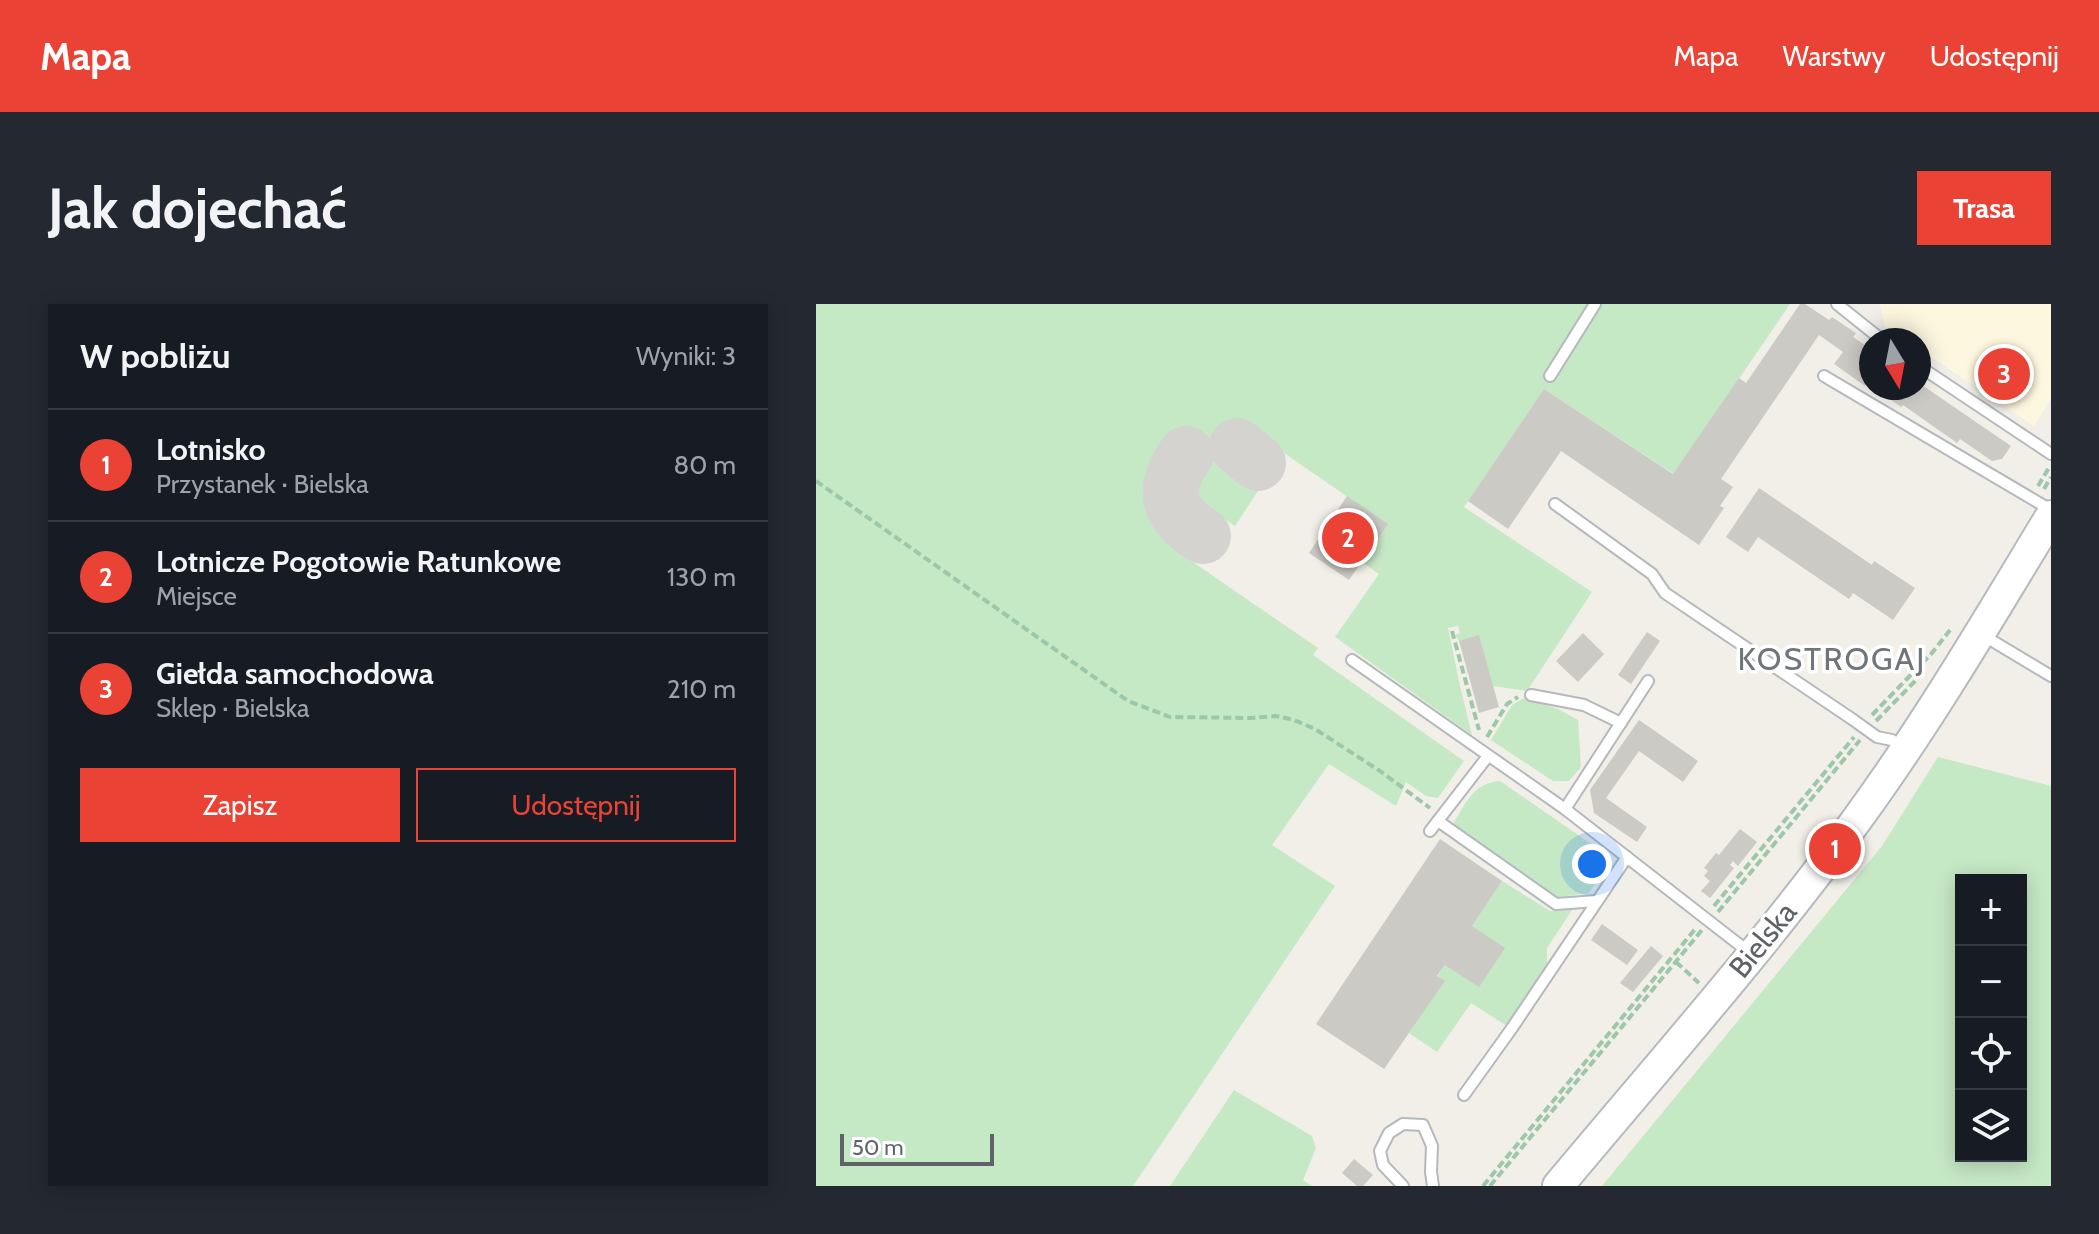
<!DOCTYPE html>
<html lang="pl">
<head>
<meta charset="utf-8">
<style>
	body { margin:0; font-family:Cabin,sans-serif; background:#242831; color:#f1f3f6 }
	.controls { position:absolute; right:24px; bottom:24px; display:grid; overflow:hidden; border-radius:0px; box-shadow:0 4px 20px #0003 }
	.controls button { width:72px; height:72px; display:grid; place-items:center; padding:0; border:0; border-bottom:2px solid #363941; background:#171b24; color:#f1f3f6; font:40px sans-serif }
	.compass { position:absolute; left:1043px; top:24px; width:72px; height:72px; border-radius:50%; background:#171b24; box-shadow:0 4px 20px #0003; rotate:170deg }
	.scale { position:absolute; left:24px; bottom:20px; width:154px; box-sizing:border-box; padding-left:8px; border:4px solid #5f6368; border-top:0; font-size:22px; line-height:28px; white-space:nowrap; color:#5f6368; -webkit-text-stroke:6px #fff; paint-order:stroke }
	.you { position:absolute; left:776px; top:560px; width:28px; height:28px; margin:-20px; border:6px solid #fff; border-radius:50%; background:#1a73e8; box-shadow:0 0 0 12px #1a73e833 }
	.badge { display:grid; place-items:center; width:52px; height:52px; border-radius:50%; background:#ea4335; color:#fff; font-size:26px; font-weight:700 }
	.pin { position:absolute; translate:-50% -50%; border:4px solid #fff; box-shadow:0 2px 8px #0006 }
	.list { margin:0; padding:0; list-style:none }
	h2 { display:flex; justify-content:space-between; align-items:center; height:104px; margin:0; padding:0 32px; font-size:34px }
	h2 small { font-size:26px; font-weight:400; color:#9ea1a6 }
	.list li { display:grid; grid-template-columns:52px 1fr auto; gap:24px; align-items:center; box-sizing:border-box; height:112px; padding:0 32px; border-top:2px solid #363941 }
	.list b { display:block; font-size:30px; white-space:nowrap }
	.list p { margin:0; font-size:26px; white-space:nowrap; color:#9ea1a6 }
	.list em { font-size:26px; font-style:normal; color:#9ea1a6 }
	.actions { display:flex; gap:16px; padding:24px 32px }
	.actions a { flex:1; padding:18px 0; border:2px solid #ea4335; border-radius:0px; text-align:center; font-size:28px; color:#ea4335 }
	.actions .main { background:#ea4335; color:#fff }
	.icon { flex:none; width:44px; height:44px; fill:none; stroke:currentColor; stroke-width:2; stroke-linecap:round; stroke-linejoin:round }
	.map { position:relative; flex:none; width:1235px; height:882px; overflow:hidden; border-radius:0px }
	header { display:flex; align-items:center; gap:48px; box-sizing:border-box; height:112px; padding:0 40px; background:#ea4335; color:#fff }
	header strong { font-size:38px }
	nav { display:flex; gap:44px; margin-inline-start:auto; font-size:28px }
	.intro { display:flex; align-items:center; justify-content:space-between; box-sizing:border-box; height:192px; padding:0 48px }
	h1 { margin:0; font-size:56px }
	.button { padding:20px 36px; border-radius:0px; background:#ea4335; color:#fff; font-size:28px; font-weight:700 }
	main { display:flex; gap:48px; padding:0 48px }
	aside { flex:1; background:#171b24; border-radius:0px; box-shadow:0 4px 20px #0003 }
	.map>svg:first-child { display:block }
</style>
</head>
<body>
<header>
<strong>Mapa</strong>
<nav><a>Mapa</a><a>Warstwy</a><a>Udostępnij</a></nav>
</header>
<div class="intro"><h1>Jak dojechać</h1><a class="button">Trasa</a></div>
<main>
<aside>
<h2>W pobliżu<small>Wyniki: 3</small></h2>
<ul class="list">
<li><span class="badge">1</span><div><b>Lotnisko</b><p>Przystanek · Bielska</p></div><em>80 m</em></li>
<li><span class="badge">2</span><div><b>Lotnicze Pogotowie Ratunkowe</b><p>Miejsce</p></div><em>130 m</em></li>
<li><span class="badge">3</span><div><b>Giełda samochodowa</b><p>Sklep · Bielska</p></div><em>210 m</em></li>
</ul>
<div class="actions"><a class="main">Zapisz</a><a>Udostępnij</a></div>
</aside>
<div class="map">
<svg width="1235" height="882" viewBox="0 0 1235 882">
	<rect width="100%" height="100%" fill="#f1efe8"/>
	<path fill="#fef7e0" d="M 1064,0 L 1235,0 L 1235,95 L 1218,122 L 1103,45 L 1103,36 L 1090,36 L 1069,22 Z"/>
	<g fill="#c5e8c5" fill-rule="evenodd">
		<path d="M 0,0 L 974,0 L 858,170 L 728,85 L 648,203 L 776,288 L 711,387 L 677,382 L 663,332 L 643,337 L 639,331 L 644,329 L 642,322 L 632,324 L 644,382 L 656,431 L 519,333 L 563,270 L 546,258 L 571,220 L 455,140 L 429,178 L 442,187 L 419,222 L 401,210 L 371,254 L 502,344 L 497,351 L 648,457 L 622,494 L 610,492 L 590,478 L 580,502 L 513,460 L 456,541 L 519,582 L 317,882 L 0,882 Z"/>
		<path d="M 708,394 L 742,405 L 762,416 L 765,463 L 753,477 L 737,477 L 675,436 L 696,401 Z"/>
		<path d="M 1122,453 L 1235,482 L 1235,882 L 786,882 L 1066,542 ZM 1145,576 L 1205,576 L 1205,852 L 1145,852 Z"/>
		<path d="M 684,477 L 781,544 C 788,562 784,574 773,589 L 743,593 L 727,586 L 636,522 C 649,501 656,479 684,477 Z"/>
		<path d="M 686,577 L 734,607 L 756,606 L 731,644 L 731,660 L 691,722 L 655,699 L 621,748 L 593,729 L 628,678 L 622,672 L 629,661 L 688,644 L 656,622 Z"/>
		<path d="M 418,786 L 496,832 L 500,844 L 487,876 L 496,882 L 354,882 Z"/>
	</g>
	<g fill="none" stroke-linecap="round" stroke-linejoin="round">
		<g stroke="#d4d3d0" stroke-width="56">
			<path d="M 421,142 L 442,159"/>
			<path d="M 370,150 C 345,186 351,209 387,232"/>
		</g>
	</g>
	<g fill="#cccac5">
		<path d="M 984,0 L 989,0 L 1013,16 L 1016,13 L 1040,29 L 1037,33 L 1055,45 L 1055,82 L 1051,79 L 1049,82 L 1018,60 L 1027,48 L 1003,31 L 905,175 L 917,183 L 904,202 L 908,204 L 883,241 L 745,147 L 692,225 L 652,197 L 728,85 L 857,170 L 923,74 L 930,79 Z"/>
		<path d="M 1103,79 L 1195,142 L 1186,155 L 1176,157 L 1144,135 L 1141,139 L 1087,101 L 1085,103 L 1058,84 L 1103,84 Z"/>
		<path d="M 943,184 L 1056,261 L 1058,257 L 1099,284 L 1077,316 L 1037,289 L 1033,295 L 942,233 L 932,248 L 910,233 Z"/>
		<path d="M 531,192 L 572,220 L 533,276 L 493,249 Z"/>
		<path d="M 831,328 L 844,337 L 815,380 L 802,371 Z"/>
		<path d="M 767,329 L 788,350 L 762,378 L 740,357 Z"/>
		<path d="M 663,331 L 683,403 L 663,409 L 643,337 Z"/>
		<path d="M 823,416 L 882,457 L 867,478 L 823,447 L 790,494 L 831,523 L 821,538 L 778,509 L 774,486 Z"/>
		<path d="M 924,525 L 941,538 L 922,562 L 917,557 L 914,561 L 918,564 L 894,594 L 885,587 L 894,577 L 888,572 L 892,567 L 888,564 L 900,549 L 903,551 Z"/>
		<path d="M 624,535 L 686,577 L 656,622 L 689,644 L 663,683 L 629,661 L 621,672 L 629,677 L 568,765 L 500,720 Z"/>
		<path d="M 786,620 L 822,646 L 811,661 L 775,636 Z"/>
		<path d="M 835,642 L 847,652 L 817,688 L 804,679 Z"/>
		<path d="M 538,855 L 557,871 L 547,882 L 541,882 L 526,869 Z"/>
	</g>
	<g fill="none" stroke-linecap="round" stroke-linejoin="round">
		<g stroke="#b5b8bc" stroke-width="14">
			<g id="lane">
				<path d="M 1021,0 L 1066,36"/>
				<path d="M 1103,62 L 1235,150"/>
				<path d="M 734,72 L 779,0"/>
				<path d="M 1008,72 L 1235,206"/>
				<path d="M 739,200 L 836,270 L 849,289 L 1036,415 L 1061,433 L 1076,436 L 1089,444"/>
				<path d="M 1165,330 L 1235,372"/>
				<path d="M 536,356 L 749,505 L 934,649"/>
				<path d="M 715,391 L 768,401 L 805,419"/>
				<path d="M 749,505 L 832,377"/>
				<path d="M 622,517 L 740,600 L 781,597"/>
				<path d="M 614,527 L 672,452"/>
				<path d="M 648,791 L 696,724 L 811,553"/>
				<path d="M 587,882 L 567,861 L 564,847 L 573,829 L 587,820 L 607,821 L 616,842 L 615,868 L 617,882"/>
			</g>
		</g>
		<g stroke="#b6babf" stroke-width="34">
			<path id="secondary" d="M 742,882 C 843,761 949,642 1042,514 C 1112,418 1173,314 1235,212"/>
		</g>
		<g stroke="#9cc7a9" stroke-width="4" stroke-dasharray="8 4" stroke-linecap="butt">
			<path d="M 0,177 L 312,397 L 354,413 L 435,414 L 460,412 L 478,416 L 499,425 L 564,467 L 614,504"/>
			<path d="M 1222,182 L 1234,162"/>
			<path d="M 1228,185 L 1235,173"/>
			<path d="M 636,327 L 663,426"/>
			<path d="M 1056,411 L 1116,349 L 1134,326"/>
			<path d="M 1060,417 L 1110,366"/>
			<path d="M 671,433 L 691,400 L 702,393"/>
			<path d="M 898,602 L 1038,433"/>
			<path d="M 902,608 L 1044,436"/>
			<path d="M 860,658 L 883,679"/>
			<path d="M 667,882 L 880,624"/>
			<path d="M 674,882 L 886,626"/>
		</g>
		<use href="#lane" stroke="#fff" stroke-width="10"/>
		<use href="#secondary" stroke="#fff" stroke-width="30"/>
	</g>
	<g text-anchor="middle" stroke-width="7" stroke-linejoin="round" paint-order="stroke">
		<g font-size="30" fill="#5f6368" stroke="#fff">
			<text transform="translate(947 636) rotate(-51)" y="10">Bielska</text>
		</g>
		<g font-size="32" letter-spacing="2" fill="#70757a" stroke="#fff">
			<text x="1016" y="366">KOSTROGAJ</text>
		</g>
	</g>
</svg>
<div class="controls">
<button>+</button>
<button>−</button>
<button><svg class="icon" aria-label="locate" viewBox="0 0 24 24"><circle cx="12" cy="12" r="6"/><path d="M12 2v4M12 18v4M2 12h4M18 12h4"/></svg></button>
<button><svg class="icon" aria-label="layers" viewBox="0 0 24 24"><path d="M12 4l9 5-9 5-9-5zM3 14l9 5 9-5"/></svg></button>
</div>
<svg class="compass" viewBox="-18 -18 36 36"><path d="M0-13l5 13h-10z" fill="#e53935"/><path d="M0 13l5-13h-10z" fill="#9ea1a6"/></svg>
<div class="scale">50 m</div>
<div class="you"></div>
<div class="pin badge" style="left:1019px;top:545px">1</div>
<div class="pin badge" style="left:532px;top:234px">2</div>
<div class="pin badge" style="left:1188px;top:70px">3</div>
</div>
</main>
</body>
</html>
